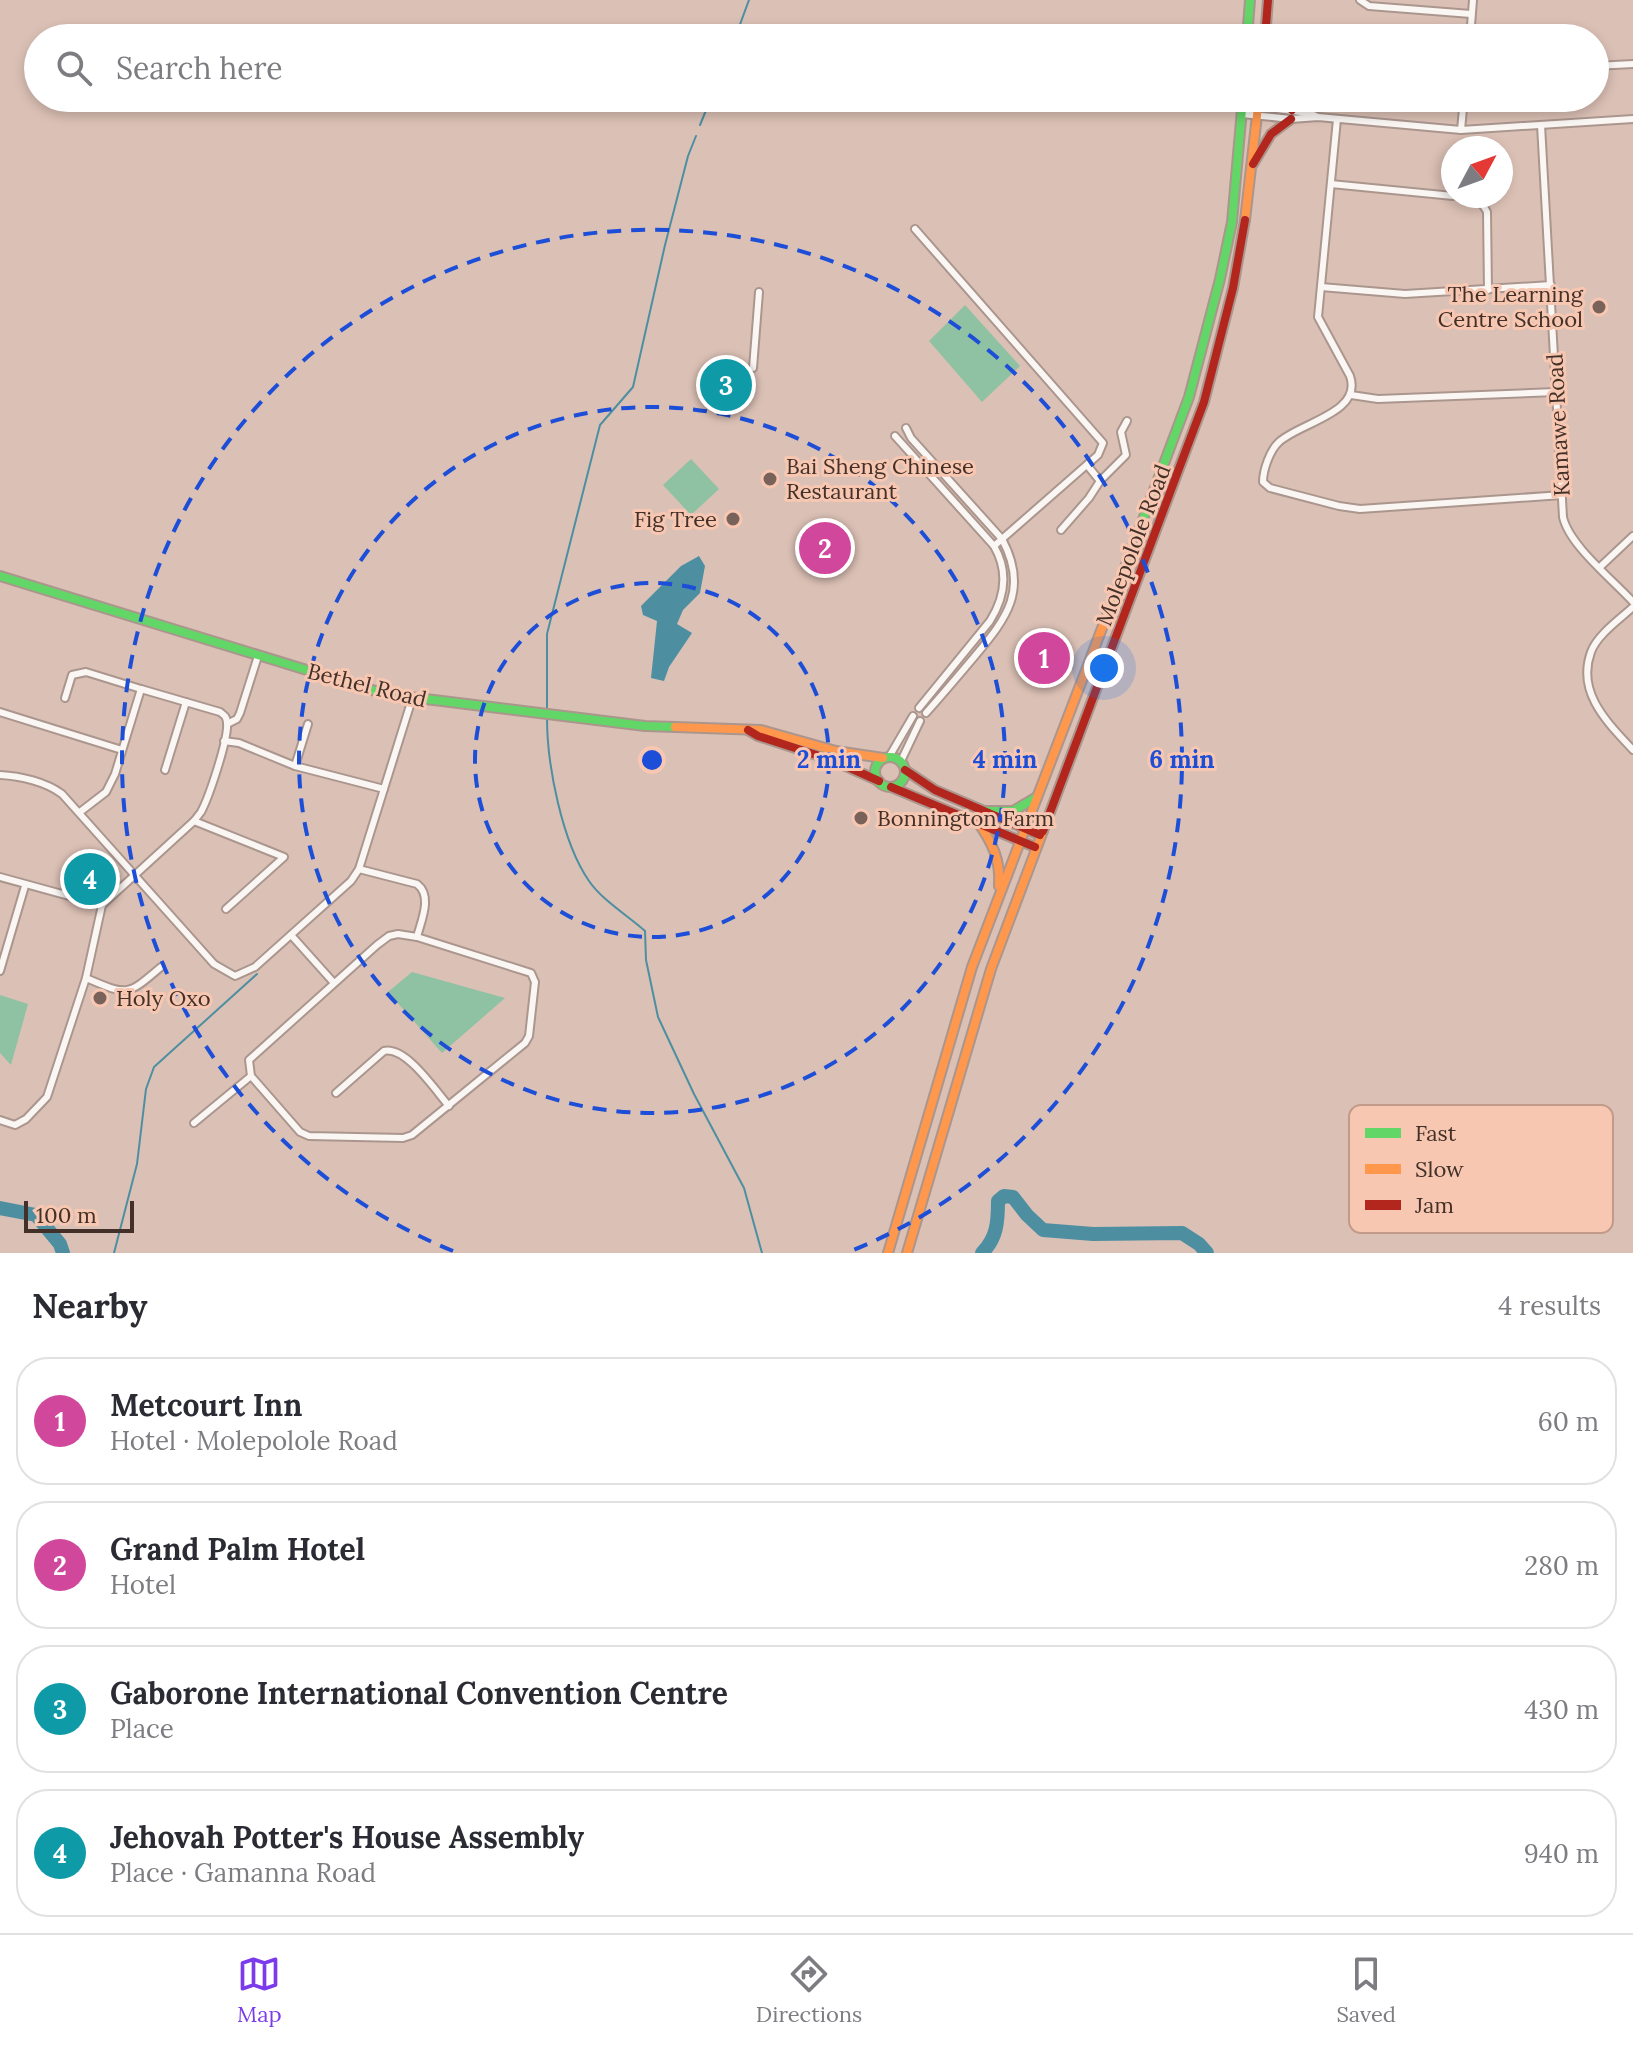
<!DOCTYPE html>
<html lang="en">
<head>
<meta charset="utf-8">
<style>
	body { margin:0; font-family:Lora,serif; background:#f2f2f3; color:#2b2b33 }
	.compass { position:absolute; left:1441px; top:136px; width:72px; height:72px; border-radius:50%; background:#fff; box-shadow:0 4px 12px #0003; rotate:49deg }
	.scale { position:absolute; left:24px; bottom:20px; width:110px; box-sizing:border-box; padding-left:8px; border:4px solid #433028; border-top:0; font-size:22px; line-height:28px; white-space:nowrap; color:#433028; -webkit-text-stroke:6px #f7c7b2; paint-order:stroke }
	.you { position:absolute; left:1104px; top:668px; width:28px; height:28px; margin:-20px; border:6px solid #fff; border-radius:50%; background:#1a73e8; box-shadow:0 0 0 12px #1a73e833 }
	.badge { display:grid; place-items:center; width:52px; height:52px; border-radius:50%; background:#7c3aed; color:#fff; font-size:26px; font-weight:700 }
	.pin { position:absolute; translate:-50% -50%; border:4px solid #fff; box-shadow:0 2px 8px #0006 }
	.list { margin:0; padding:0; list-style:none }
	h2 { display:flex; justify-content:space-between; align-items:center; height:104px; margin:0; padding:0 32px; font-size:34px }
	h2 small { font-size:26px; font-weight:400; color:#7c7c81 }
	.list li { display:grid; grid-template-columns:52px 1fr auto; gap:24px; align-items:center; box-sizing:border-box; height:128px; margin:0 16px 16px; padding:0 16px; border:2px solid #e1e1e2; border-radius:32px }
	.list b { display:block; font-size:30px; white-space:nowrap }
	.list p { margin:0; font-size:26px; white-space:nowrap; color:#7c7c81 }
	.list em { font-size:26px; font-style:normal; color:#7c7c81 }
	.icon { flex:none; width:44px; height:44px; fill:none; stroke:currentColor; stroke-width:2; stroke-linecap:round; stroke-linejoin:round }
	.map { position:relative; flex:none; width:1633px; height:1253px; overflow:hidden }
	.search { position:absolute; background:#fff; box-shadow:0 4px 12px #0003; left:24px; right:24px; top:24px; height:88px; display:flex; align-items:center; gap:20px; box-sizing:border-box; padding:0 28px; border-radius:44px; color:#7c7c81; font-size:30px }
	.sheet { height:680px; background:#fff }
	nav { display:flex; justify-content:space-around; align-items:center; box-sizing:border-box; height:112px; border-top:2px solid #e1e1e2; background:#fff; font-size:22px; color:#7c7c81 }
	nav a { display:grid; justify-items:center; gap:4px }
	nav .on { color:#7c3aed }
	.map>svg:first-child { display:block }
</style>
</head>
<body>
<div class="map">
<svg width="1633" height="1253" viewBox="0 0 1633 1253">
	<rect width="100%" height="100%" fill="#dbc0b5"/>
	<g fill="#8fc1a3">
		<path d="M 965,305 L 1020,366 L 982,402 L 929,341 Z"/>
		<path d="M 691,459 L 719,489 L 691,515 L 663,485 Z"/>
		<path d="M 412,972 L 505,998 L 442,1053 L 388,992 Z"/>
		<path d="M 0,995 L 28,1004 L 11,1065 L 0,1053 Z"/>
	</g>
	<path fill="#4d8fa1" d="M 699,556 L 705,566 L 700,593 L 683,610 L 677,624 L 692,633 L 669,667 L 664,681 L 651,678 L 657,621 L 643,615 L 641,606 L 681,566 Z"/>
	<g fill="none" stroke-linecap="round" stroke-linejoin="round">
		<g stroke="#4d8fa1" stroke-width="2">
			<path d="M 735,38 L 749,0"/>
			<path d="M 700,125 L 711,98"/>
			<path d="M 547,712 L 547,634 L 600,425 L 633,387 L 665,245 L 688,156 L 696,136"/>
			<path d="M 547,718 C 547,765 562,842 589,881 C 602,900 627,915 645,931 L 646,960 L 658,1017 L 694,1094 L 744,1188 L 762,1253"/>
			<path d="M 114,1253 L 137,1164 L 146,1089 L 154,1067 L 257,974"/>
		</g>
		<g stroke="#4d8fa1" stroke-width="14">
			<path d="M 0,1208 L 36,1215 L 60,1244 L 63,1253"/>
			<path d="M 982,1253 C 997,1238 998,1222 998,1201 L 1004,1196 L 1013,1197 L 1027,1215 L 1043,1230 L 1093,1234 L 1182,1233 L 1199,1244 L 1207,1253"/>
		</g>
		<g stroke="#ab968e" stroke-width="10">
			<g id="street">
				<path d="M 1360,0 L 1369,6 L 1471,14"/>
				<path d="M 1470,38 L 1473,0"/>
				<path d="M 1595,66 L 1633,64"/>
				<path d="M 1242,105 L 1309,113 L 1318,117"/>
				<path d="M 1242,114 L 1291,119 L 1318,117 L 1461,130 L 1633,119"/>
				<path d="M 1337,119 L 1318,317 L 1350,376 C 1363,413 1299,423 1279,442 C 1270,450 1263,470 1263,482 L 1270,488 L 1339,506 L 1360,509 L 1562,495"/>
				<path d="M 1541,125 L 1563,517 C 1569,545 1613,580 1633,602"/>
				<path d="M 1461,130 L 1464,98"/>
				<path d="M 1331,184 L 1453,196"/>
				<path d="M 1457,196 C 1472,197 1480,198 1487,212 L 1488,290"/>
				<path d="M 915,229 L 1103,443 L 1098,455 L 994,546"/>
				<path d="M 1321,287 L 1405,294 L 1551,285"/>
				<path d="M 753,368 L 759,292"/>
				<path d="M 1351,395 L 1378,399 L 1556,392"/>
				<path d="M 906,428 L 911,438 L 1002,539 C 1029,589 1007,618 975,656 C 959,675 943,694 926,713"/>
				<path d="M 895,436 L 994,546 C 1009,572 1005,597 990,621 L 919,708"/>
				<path d="M 1100,481 L 1126,455 L 1121,432 L 1127,421"/>
				<path d="M 1061,530 L 1089,498 L 1100,481 L 1087,465"/>
				<path d="M 1600,567 L 1633,536"/>
				<path d="M 1633,607 C 1620,619 1597,635 1591,652 C 1576,693 1608,723 1633,750"/>
				<path d="M 65,698 L 72,675 L 86,672 L 141,689"/>
				<path d="M 0,712 L 122,750"/>
				<path d="M 227,724 L 237,719 L 240,713 L 258,656"/>
				<path d="M 224,741 L 239,743 L 295,766 L 384,789"/>
				<path d="M 889,757 L 913,716"/>
				<path d="M 901,761 L 920,721"/>
				<path d="M 295,766 L 308,724"/>
				<path d="M 165,770 L 186,702"/>
				<path d="M 0,775 C 21,776 46,782 62,794 L 214,964 L 235,976 L 255,967 L 351,881 L 359,869 L 412,699"/>
				<path d="M 80,812 L 106,792 L 115,774 L 141,689 L 220,712 C 225,716 226,716 227,722 C 229,738 209,797 201,812 L 194,821 L 102,905"/>
				<path d="M 194,821 L 284,857 L 226,909"/>
				<path d="M 359,869 L 417,884 C 433,896 421,921 417,937"/>
				<path d="M 0,877 L 102,905"/>
				<path d="M 398,934 L 417,937 L 531,973 L 535,982 L 529,1036 L 525,1043 L 412,1135 L 403,1138 L 309,1136 L 300,1132 L 251,1076 L 249,1060 L 377,945 L 389,936 Z"/>
				<path d="M 291,935 L 334,983"/>
				<path d="M 0,971 L 25,886"/>
				<path d="M 86,978 C 128,996 127,996 161,967"/>
				<path d="M 336,1093 L 384,1051 C 406,1046 435,1090 449,1106"/>
				<path d="M 0,1120 L 15,1125 L 26,1119 L 47,1097 L 86,978 L 102,905"/>
				<path d="M 194,1123 L 251,1076"/>
			</g>
		</g>
		<g stroke="#ab968e" stroke-width="12">
			<g id="fast">
				<path d="M 1247,38 L 1250,0"/>
				<path d="M 0,576 L 385,694 L 645,726 L 675,727"/>
				<path d="M 1109,610 L 1189,397 L 1220,279 L 1232,222 L 1243,98"/>
				<circle cx="890" cy="772" r="15"/>
				<path d="M 986,811 L 1013,811 L 1037,797"/>
			</g>
		</g>
		<g stroke="#ab968e" stroke-width="12">
			<g id="slow">
				<path d="M 1245,220 L 1259,98"/>
				<path d="M 675,727 L 761,730 L 836,751 L 883,758"/>
				<path d="M 977,821 C 992,842 1001,860 999,886"/>
				<path d="M 888,1253 L 972,967 L 1109,610"/>
				<path d="M 907,1253 L 991,969 L 1043,831"/>
			</g>
		</g>
		<g stroke="#ab968e" stroke-width="12">
			<g id="jam">
				<path d="M 1265,38 L 1268,0"/>
				<path d="M 1279,98 L 1292,110"/>
				<path d="M 1253,164 L 1271,134 L 1291,119"/>
				<path d="M 748,730 L 758,736 L 832,760 L 879,781"/>
				<path d="M 905,770 L 935,790 L 1040,835"/>
				<path d="M 891,787 L 1035,847"/>
				<path d="M 1043,831 L 1204,402 L 1233,288 L 1245,220"/>
			</g>
		</g>
		<use href="#street" stroke="#faf6f4" stroke-width="6"/>
		<use href="#fast" stroke="#63d668" stroke-width="8"/>
		<use href="#slow" stroke="#ff974d" stroke-width="8"/>
		<use href="#jam" stroke="#b3261e" stroke-width="8"/>
	</g>
	<g fill="none" stroke="#1d4ed8" stroke-width="4" stroke-dasharray="14 10">
		<circle cx="652" cy="760" r="177"/>
		<circle cx="652" cy="760" r="353"/>
		<path d="M453 1251A530 530 0 1 1 851 1251"/>
	</g>
	<g fill="#786259" stroke="#f7c7b2" stroke-width="3">
		<circle cx="1599" cy="307" r="8"/>
		<circle cx="770" cy="479" r="8"/>
		<circle cx="733" cy="519" r="8"/>
		<circle cx="861" cy="818" r="8"/>
		<circle cx="100" cy="998" r="8"/>
	</g>
	<g text-anchor="middle" stroke-width="6" stroke-linejoin="round" paint-order="stroke">
		<g font-size="22" fill="#433028" stroke="#f7c7b2" text-anchor="start">
			<text x="1583" y="302" text-anchor="end">The Learning<tspan x="1583" dy="25">Centre School</tspan></text>
			<text x="786" y="474">Bai Sheng Chinese<tspan x="786" dy="25">Restaurant</tspan></text>
			<text x="717" y="527" text-anchor="end">Fig Tree</text>
			<text x="877" y="826">Bonnington Farm</text>
			<text x="116" y="1006">Holy Oxo</text>
		</g>
		<g font-size="22" fill="#433028" stroke="#f7c7b2">
			<text transform="translate(1558 425) rotate(-93)" y="8">Kamawe Road</text>
			<text transform="translate(1133 545) rotate(-69)" y="8">Molepolole Road</text>
			<text transform="translate(367 685) rotate(14)" y="8">Bethel Road</text>
		</g>
	</g>
	<rect x="1349" y="1105" width="264" height="128" rx="12" fill="#f7c7b2" stroke="#c19a89" stroke-width="2"/>
	<rect x="1365" y="1128" width="36" height="10" fill="#63d668"/>
	<rect x="1365" y="1164" width="36" height="10" fill="#ff974d"/>
	<rect x="1365" y="1200" width="36" height="10" fill="#b3261e"/>
	<g font-size="22" fill="#433028">
		<text x="1415" y="1141">Fast</text>
		<text x="1415" y="1177">Slow</text>
		<text x="1415" y="1213">Jam</text>
	</g>
	<circle cx="652" cy="760" r="12" fill="#1d4ed8" stroke="#f7c7b2" stroke-width="4"/>
	<g font-size="24" text-anchor="middle" font-weight="bold" fill="#1d4ed8" stroke="#f7c7b2" stroke-width="6" stroke-linejoin="round" paint-order="stroke">
		<text x="829" y="768">2 min</text>
		<text x="1005" y="768">4 min</text>
		<text x="1182" y="768">6 min</text>
	</g>
</svg>
<svg class="compass" viewBox="-18 -18 36 36"><path d="M0-13l5 13h-10z" fill="#e53935"/><path d="M0 13l5-13h-10z" fill="#7c7c81"/></svg>
<div class="scale">100 m</div>
<div class="you"></div>
<div class="pin badge" style="left:1044px;top:658px;background:#d1479c">1</div>
<div class="pin badge" style="left:825px;top:548px;background:#d1479c">2</div>
<div class="pin badge" style="left:726px;top:385px;background:#0f9aa8">3</div>
<div class="pin badge" style="left:90px;top:879px;background:#0f9aa8">4</div>
<div class="search"><svg class="icon" aria-label="search" viewBox="0 0 24 24"><circle cx="10" cy="10" r="6"/><path d="M15 15l6 6"/></svg>Search here</div>
</div>
<section class="sheet">
<h2>Nearby<small>4 results</small></h2>
<ul class="list">
<li><span class="badge" style="background:#d1479c">1</span><div><b>Metcourt Inn</b><p>Hotel · Molepolole Road</p></div><em>60 m</em></li>
<li><span class="badge" style="background:#d1479c">2</span><div><b>Grand Palm Hotel</b><p>Hotel</p></div><em>280 m</em></li>
<li><span class="badge" style="background:#0f9aa8">3</span><div><b>Gaborone International Convention Centre</b><p>Place</p></div><em>430 m</em></li>
<li><span class="badge" style="background:#0f9aa8">4</span><div><b>Jehovah Potter's House Assembly</b><p>Place · Gamanna Road</p></div><em>940 m</em></li>
</ul>
</section>
<nav>
<a class="on"><svg class="icon" aria-label="map" viewBox="0 0 24 24"><path d="M3 6l6-2 6 2 6-2v14l-6 2-6-2-6 2zM9 4v14M15 6v14"/></svg>Map</a>
<a><svg class="icon" aria-label="directions" viewBox="0 0 24 24"><path d="M12 3l9 9-9 9-9-9zM9 14v-3h6M13 9l2 2-2 2"/></svg>Directions</a>
<a><svg class="icon" aria-label="saved" viewBox="0 0 24 24"><path d="M7 4h10v16l-5-4-5 4z"/></svg>Saved</a>
</nav>
</body>
</html>
